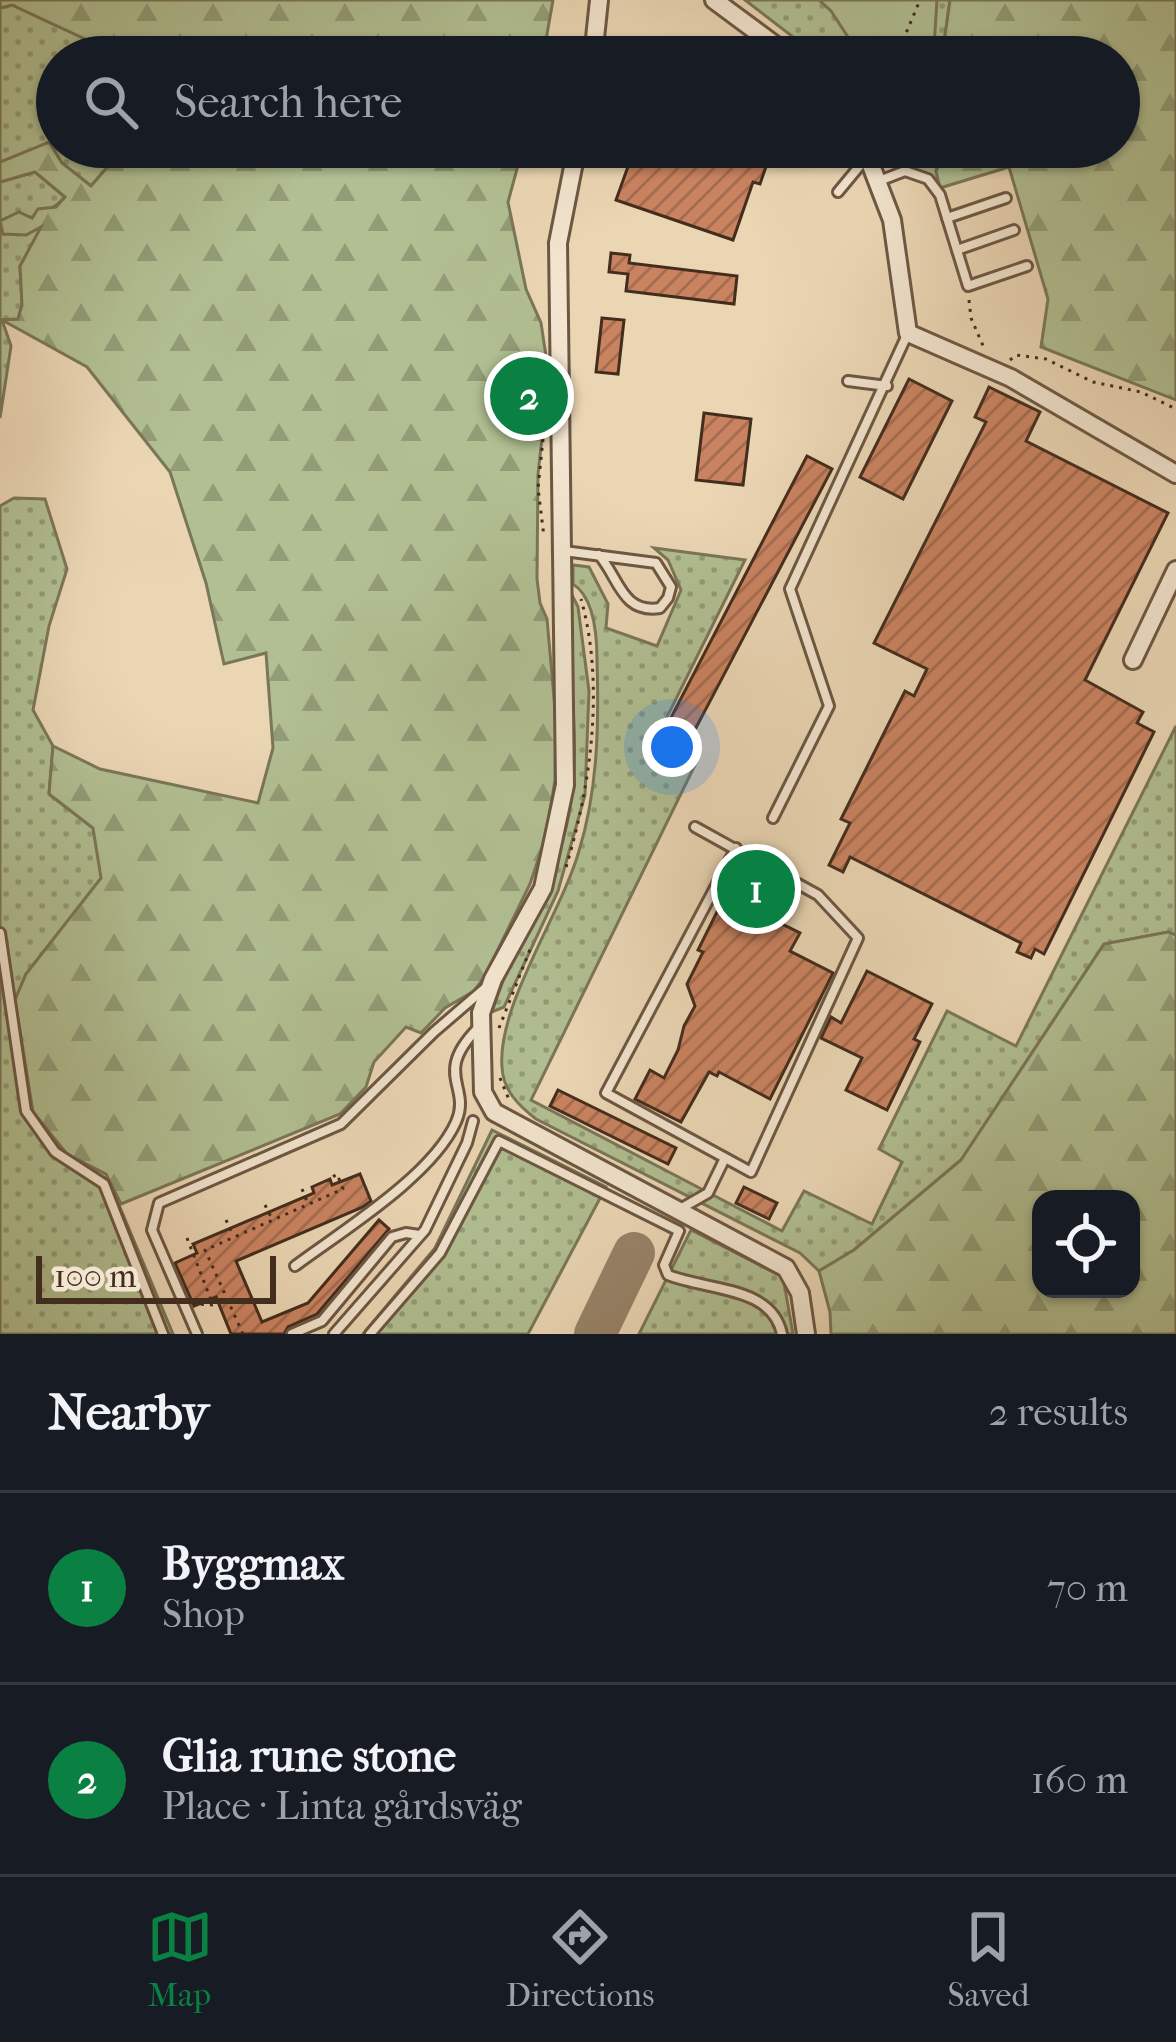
<!DOCTYPE html>
<html lang="en">
<head>
<meta charset="utf-8">
<style>
	body { margin:0; font-family:"IM FELL French Canon",serif; background:#242831; color:#f1f3f6 }
	.controls { position:absolute; right:36px; bottom:36px; display:grid; overflow:hidden; border-radius:24px; box-shadow:0 3px 9px #0004 }
	.controls button { width:108px; height:108px; display:grid; place-items:center; padding:0; border:0; border-bottom:3px solid #363941; background:#171b24; color:#f1f3f6; font:60px sans-serif }
	.scale { position:absolute; left:36px; bottom:30px; width:240px; box-sizing:border-box; padding-left:12px; border:6px solid #432d1d; border-top:0; font-size:33px; line-height:42px; white-space:nowrap; color:#432d1d; -webkit-text-stroke:9px #f2e4ce; paint-order:stroke }
	.you { position:absolute; left:672px; top:747px; width:42px; height:42px; margin:-30px; border:9px solid #fff; border-radius:50%; background:#1a73e8; box-shadow:0 0 0 18px #1a73e833 }
	.badge { display:grid; place-items:center; width:78px; height:78px; border-radius:50%; background:#0b8043; color:#fff; font-size:39px; font-weight:700 }
	.pin { position:absolute; translate:-50% -50%; border:6px solid #fff; box-shadow:0 3px 12px #0006 }
	.list { margin:0; padding:0; list-style:none }
	h2 { display:flex; justify-content:space-between; align-items:center; height:156px; margin:0; padding:0 48px; font-size:51px }
	h2 small { font-size:39px; font-weight:400; color:#9ea1a6 }
	.list li { display:grid; grid-template-columns:78px 1fr auto; gap:36px; align-items:center; box-sizing:border-box; height:192px; padding:0 48px; border-top:3px solid #363941 }
	.list b { display:block; font-size:45px; white-space:nowrap }
	.list p { margin:0; font-size:39px; white-space:nowrap; color:#9ea1a6 }
	.list em { font-size:39px; font-style:normal; color:#9ea1a6 }
	.icon { flex:none; width:66px; height:66px; fill:none; stroke:currentColor; stroke-width:2; stroke-linecap:round; stroke-linejoin:round }
	.map { position:relative; flex:none; width:1176px; height:1334px; overflow:hidden }
	.search { position:absolute; background:#171b24; box-shadow:0 3px 9px #0004; left:36px; right:36px; top:36px; height:132px; display:flex; align-items:center; gap:30px; box-sizing:border-box; padding:0 42px; border-radius:66px; color:#9ea1a6; font-size:45px }
	.sheet { height:540px; background:#171b24 }
	nav { display:flex; justify-content:space-around; align-items:center; box-sizing:border-box; height:168px; border-top:3px solid #363941; background:#171b24; font-size:33px; color:#9ea1a6 }
	nav a { display:grid; justify-items:center; gap:6px }
	nav .on { color:#0b8043 }
	.map>svg:first-child { display:block }
</style>
</head>
<body>
<div class="map">
<svg width="1176" height="1334" viewBox="0 0 1176 1334">
	<defs>
		<pattern id="green-dots" width="8" height="8" patternUnits="userSpaceOnUse" patternTransform="scale(3)"><rect width="8" height="8" fill="#b1bf92"/><path d="M2 2h.1M6 6h.1" fill="none" stroke="#929c77" stroke-width="1.8" stroke-linecap="round"/></pattern>
		<pattern id="forest-firs" width="22" height="20" patternUnits="userSpaceOnUse" patternTransform="scale(3)"><rect width="22" height="20" fill="#b1bf92"/><path d="M5 1l3.5 6h-7zM16 11l3.5 6h-7z" fill="#929c77"/></pattern>
		<pattern id="building-hatch" width="6" height="6" patternUnits="userSpaceOnUse" patternTransform="scale(3)"><rect width="6" height="6" fill="#ca8361"/><path d="M-1 1l2-2M0 6l6-6M5 7l2-2" fill="none" stroke="#a66c4f"/></pattern>
	</defs>
	<rect width="100%" height="100%" fill="#ebd6b4"/>
	<filter id="stains"><feTurbulence type="fractalNoise" baseFrequency=".00167" numOctaves="4"/><feColorMatrix values="0 0 0 0 .2 0 0 0 0 .09 0 0 0 0 .02 0 0 0 .5 -.17"/></filter>
	<radialGradient id="worn" r=".72"><stop offset=".6" stop-color="#630" stop-opacity="0"/><stop offset="1" stop-color="#630" stop-opacity=".3"/></radialGradient>
	<g fill="url(#green-dots)" stroke="#7a7658" stroke-width="3">
		<path d="M 745,0 L 950,0 L 942,57 L 819,57 Z"/>
		<path d="M 12,5 L 124,57 L 57,57 L 57,147 L 125,147 L 91,186 L 62,163 L 49,143 L 0,162 L 0,8 Z"/>
		<path d="M 882,147 L 947,147 L 936,171 L 938,180 L 906,166 L 890,165 Z"/>
		<path d="M 35,172 L 65,197 C 47,217 26,219 0,222 L 4,234 L 43,225 L 20,266 L 22,305 L 18,319 L 2,320 L 11,346 L 0,418 L 0,182 Z"/>
		<path d="M 14,498 L 45,499 L 67,569 L 49,626 L 33,710 L 53,746 L 49,794 L 93,828 L 102,878 L 26,974 L 15,1000 L 33,1112 L 67,1154 L 106,1174 L 173,1334 L 0,1334 L 0,506 Z"/>
		<path d="M 654,548 L 745,560 L 660,731 L 697,761 L 531,1100 L 782,1231 L 804,1191 L 872,1224 L 902,1162 L 879,1149 L 947,1011 L 1016,1046 L 1176,726 L 1176,935 L 1168,932 L 1104,944 L 961,1160 L 854,1250 L 819,1271 L 800,1253 L 536,1119 C 518,1105 503,1090 502,1067 C 497,1006 561,914 579,851 C 598,789 599,724 597,660 C 597,636 595,598 573,584 L 573,565 L 589,567 L 608,604 L 606,628 L 657,646 L 681,590 L 668,560 Z"/>
		<path d="M 571,593 L 578,607 L 589,691 L 585,795 L 558,891 L 504,1007 L 492,1012 C 513,943 555,888 569,814 C 583,740 565,667 571,593 Z"/>
		<path d="M 492,1130 L 606,1187 L 528,1334 L 363,1334 L 435,1248 Z"/>
		<path d="M 691,1230 L 783,1277 L 793,1334 L 639,1334 Z"/>
	</g>
	<g fill="url(#forest-firs)" stroke="#7a7658" stroke-width="3" fill-rule="evenodd">
		<path d="M 0,0 L 553,0 L 543,57 L 124,57 L 12,5 L 0,8 Z"/>
		<path d="M 950,0 L 1176,0 L 1176,400 L 1041,347 L 1048,299 L 1009,167 L 940,188 L 936,171 L 947,147 L 1119,147 L 1119,57 L 942,57 Z"/>
		<path d="M 49,142 L 62,163 L 91,186 L 125,147 L 523,147 L 508,202 L 526,289 L 541,323 L 549,376 L 538,474 L 537,579 L 540,603 L 547,619 L 556,720 L 555,780 L 546,836 L 530,884 L 485,976 L 474,991 L 445,1008 L 421,1033 L 406,1027 L 374,1062 L 366,1087 L 340,1114 L 121,1204 L 106,1174 L 67,1154 L 33,1112 L 15,1000 L 26,974 L 101,878 L 93,828 L 49,794 L 53,746 L 100,769 L 258,803 L 273,748 L 266,653 L 224,664 L 206,583 L 170,472 L 87,367 L 2,320 L 18,319 L 22,305 L 20,266 L 41,227 L 26,235 L 3,234 L 0,221 L 19,212 L 32,218 L 38,209 L 56,207 L 65,197 L 35,172 L 0,182 L 0,162 Z"/>
		<path d="M 1168,932 L 1176,935 L 1176,1334 L 831,1334 L 830,1312 L 819,1271 L 854,1250 L 961,1160 L 1104,944 ZM 1131,1199 L 1131,1289 L 1041,1289 L 1041,1199 Z"/>
	</g>
	<path fill="#b1bf92" stroke="#7a7658" stroke-width="3" d="M 819,0 L 937,0 L 934,47 L 929,57 L 861,57 L 831,11 Z"/>
	<g fill="none" stroke-linecap="round" stroke-linejoin="round">
		<path stroke="#978268" stroke-width="42" d="M 595,1334 L 634,1253"/>
	</g>
	<g fill="url(#building-hatch)" stroke="#432d1d" stroke-width="3">
		<path d="M 635,147 L 764,147 L 763,152 L 770,155 L 760,184 L 753,182 L 733,240 L 616,200 Z"/>
		<path d="M 611,253 L 630,255 L 629,263 L 737,276 L 734,304 L 626,291 L 628,274 L 609,272 Z"/>
		<path d="M 602,318 L 624,320 L 618,374 L 596,372 Z"/>
		<path d="M 909,379 L 952,401 L 903,499 L 860,477 Z"/>
		<path d="M 989,387 L 1040,412 L 1026,441 L 1168,513 L 1085,680 L 1143,712 L 1137,723 L 1154,732 L 1044,954 L 1035,949 L 1031,958 L 1017,952 L 1021,943 L 850,857 L 843,872 L 829,865 L 850,823 L 841,819 L 905,691 L 914,696 L 927,669 L 874,643 L 986,422 L 975,417 Z"/>
		<path d="M 704,413 L 751,419 L 743,485 L 696,480 Z"/>
		<path d="M 807,456 L 832,469 L 688,743 L 664,731 Z"/>
		<path d="M 740,866 L 780,886 L 766,916 L 800,933 L 790,951 L 833,973 L 770,1099 L 719,1072 L 717,1076 L 709,1072 L 681,1122 L 635,1099 L 650,1070 L 664,1078 L 678,1050 L 684,1026 L 695,1006 L 687,984 L 703,952 L 698,950 Z"/>
		<path d="M 867,971 L 932,1004 L 914,1039 L 920,1042 L 887,1110 L 846,1090 L 862,1058 L 821,1038 L 831,1017 L 841,1023 Z"/>
		<path d="M 558,1090 L 676,1148 L 668,1164 L 550,1106 Z"/>
		<path d="M 360,1174 L 371,1201 L 363,1207 L 236,1261 L 262,1322 L 308,1303 L 379,1220 L 389,1229 L 317,1314 L 288,1327 L 284,1334 L 231,1334 L 216,1297 L 194,1306 L 175,1263 L 197,1253 L 193,1244 L 314,1193 L 312,1187 L 330,1179 L 332,1185 Z"/>
		<path d="M 744,1187 L 777,1203 L 769,1219 L 736,1203 Z"/>
	</g>
	<g fill="none" stroke-linecap="round" stroke-linejoin="round">
		<g stroke="#6d5743" stroke-width="14">
			<g id="lane">
				<path d="M 879,181 L 905,171 L 928,179 L 940,195 L 968,286 L 1027,266"/>
				<path d="M 838,192 L 867,157"/>
				<path d="M 947,218 L 1006,198"/>
				<path d="M 957,250 L 1014,230"/>
				<path d="M 848,381 L 887,386"/>
				<path d="M 564,551 L 656,563 L 671,587 L 668,598 L 660,608 C 622,614 619,578 599,555"/>
				<path d="M 773,818 L 829,706 L 790,589 L 907,335"/>
				<path d="M 695,827 L 818,895 L 858,938 L 751,1172 L 606,1093 L 736,848"/>
				<path d="M 0,933 L 26,1111 L 55,1152 L 104,1184 L 163,1334"/>
				<path d="M 680,1209 L 708,1193 L 725,1158"/>
				<path d="M 295,1266 C 342,1231 432,1176 456,1122 C 472,1086 432,1075 478,1028"/>
				<path d="M 197,1334 L 152,1230 L 159,1203 L 341,1124 L 434,1032 L 484,989"/>
				<path d="M 292,1334 L 322,1321 L 392,1237 L 406,1233 L 419,1235"/>
				<path d="M 334,1334 L 425,1230 L 467,1143 L 473,1121"/>
				<path d="M 370,1334 L 440,1253 L 499,1141 L 679,1231 L 664,1265 L 668,1275 C 709,1291 772,1286 782,1334"/>
			</g>
		</g>
		<g stroke="#6d5743" stroke-width="22">
			<g id="street">
				<path d="M 714,0 L 791,57"/>
				<path d="M 593,57 L 599,0"/>
				<path d="M 577,147 L 558,243 L 565,785 L 543,888 L 493,979 L 481,1013 L 483,1092 L 494,1112 L 786,1268 L 800,1293 L 806,1334"/>
				<path d="M 864,147 L 892,220 L 908,333 L 1011,378 L 1176,474"/>
				<path d="M 1133,660 L 1176,570"/>
			</g>
		</g>
		<g stroke="#432d1d" stroke-width="3" stroke-dasharray="3 6" stroke-linecap="butt">
			<path d="M 896,57 L 920,0"/>
			<path d="M 969,300 L 971,318 L 984,348"/>
			<path d="M 1010,360 L 1016,355 L 1046,359 L 1093,382 L 1141,392 L 1176,409"/>
			<path d="M 543,439 L 538,488 L 544,537"/>
			<path d="M 566,867 C 591,785 605,684 581,599"/>
			<path d="M 499,1028 L 531,947"/>
			<path d="M 500,1078 L 510,1102"/>
			<path d="M 302,1189 L 308,1204"/>
			<path d="M 265,1205 L 272,1219"/>
			<path d="M 226,1220 L 233,1235"/>
			<path d="M 187,1238 L 213,1305 L 198,1304"/>
			<path d="M 243,1334 L 205,1250 L 343,1189 L 337,1174 L 327,1181"/>
		</g>
		<use href="#lane" stroke="#f2e4ce" stroke-width="8"/>
		<use href="#street" stroke="#f2e4ce" stroke-width="16"/>
	</g>
	<rect width="100%" height="100%" filter="url(#stains)"/>
	<rect width="100%" height="100%" fill="url(#worn)"/>
</svg>
<div class="controls">
<button><svg class="icon" aria-label="locate" viewBox="0 0 24 24"><circle cx="12" cy="12" r="6"/><path d="M12 2v4M12 18v4M2 12h4M18 12h4"/></svg></button>
</div>
<div class="scale">100 m</div>
<div class="you"></div>
<div class="pin badge" style="left:756px;top:889px">1</div>
<div class="pin badge" style="left:529px;top:396px">2</div>
<div class="search"><svg class="icon" aria-label="search" viewBox="0 0 24 24"><circle cx="10" cy="10" r="6"/><path d="M15 15l6 6"/></svg>Search here</div>
</div>
<section class="sheet">
<h2>Nearby<small>2 results</small></h2>
<ul class="list">
<li><span class="badge">1</span><div><b>Byggmax</b><p>Shop</p></div><em>70 m</em></li>
<li><span class="badge">2</span><div><b>Glia rune stone</b><p>Place · Linta gårdsväg</p></div><em>160 m</em></li>
</ul>
</section>
<nav>
<a class="on"><svg class="icon" aria-label="map" viewBox="0 0 24 24"><path d="M3 6l6-2 6 2 6-2v14l-6 2-6-2-6 2zM9 4v14M15 6v14"/></svg>Map</a>
<a><svg class="icon" aria-label="directions" viewBox="0 0 24 24"><path d="M12 3l9 9-9 9-9-9zM9 14v-3h6M13 9l2 2-2 2"/></svg>Directions</a>
<a><svg class="icon" aria-label="saved" viewBox="0 0 24 24"><path d="M7 4h10v16l-5-4-5 4z"/></svg>Saved</a>
</nav>
</body>
</html>
